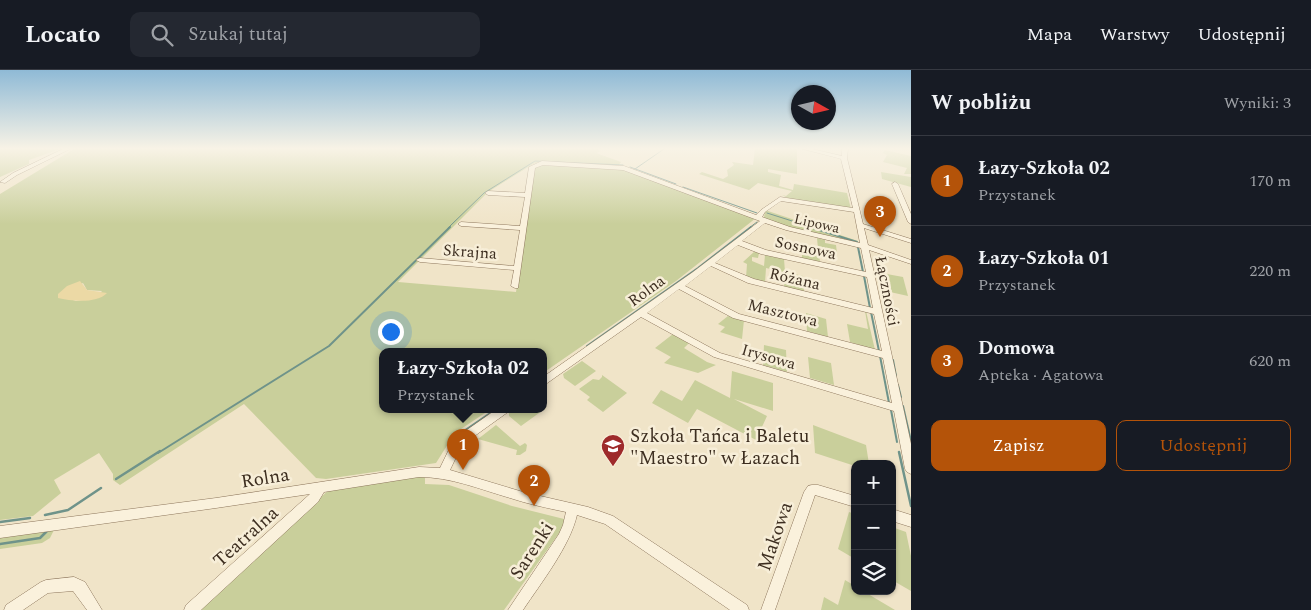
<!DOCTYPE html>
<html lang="pl">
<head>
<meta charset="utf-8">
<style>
	body { margin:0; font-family:Spectral,serif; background:#242831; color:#f1f3f6 }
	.controls { position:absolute; right:15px; bottom:15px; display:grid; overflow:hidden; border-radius:10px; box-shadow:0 1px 4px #0004 }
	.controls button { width:45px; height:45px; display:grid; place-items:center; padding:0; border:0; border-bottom:1px solid #363941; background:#171b24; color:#f1f3f6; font:25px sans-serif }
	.compass { position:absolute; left:791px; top:15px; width:45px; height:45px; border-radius:50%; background:#171b24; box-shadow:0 1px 4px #0004; rotate:98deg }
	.you { position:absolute; left:390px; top:261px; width:18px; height:18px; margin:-12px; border:4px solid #fff; border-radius:50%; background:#1a73e8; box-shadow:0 0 0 8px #1a73e833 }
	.badge { display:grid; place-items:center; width:32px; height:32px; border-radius:50%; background:#b45309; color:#fff; font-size:16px; font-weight:700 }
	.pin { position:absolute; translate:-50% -41px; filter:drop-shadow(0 1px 2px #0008) }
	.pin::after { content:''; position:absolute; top:26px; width:18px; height:15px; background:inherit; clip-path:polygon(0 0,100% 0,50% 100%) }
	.popup { position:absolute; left:379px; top:278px; width:168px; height:65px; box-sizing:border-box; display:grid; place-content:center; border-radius:10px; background:#171b24; filter:drop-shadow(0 1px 4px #0005); font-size:16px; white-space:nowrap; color:#9ea1a6 }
	.popup b { font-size:19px; color:#f1f3f6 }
	.popup::after { content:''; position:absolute; left:50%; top:100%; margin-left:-10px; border:10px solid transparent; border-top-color:#171b24 }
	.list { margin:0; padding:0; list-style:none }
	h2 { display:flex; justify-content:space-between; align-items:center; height:65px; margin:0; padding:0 20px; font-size:21px }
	h2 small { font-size:16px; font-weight:400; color:#9ea1a6 }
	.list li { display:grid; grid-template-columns:32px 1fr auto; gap:15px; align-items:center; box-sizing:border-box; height:90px; padding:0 20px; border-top:1px solid #363941 }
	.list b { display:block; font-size:19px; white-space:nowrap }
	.list p { margin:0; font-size:16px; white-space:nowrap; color:#9ea1a6 }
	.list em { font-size:16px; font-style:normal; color:#9ea1a6 }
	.actions { display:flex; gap:10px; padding:15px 20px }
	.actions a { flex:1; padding:11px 0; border:1px solid #b45309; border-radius:10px; text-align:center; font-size:18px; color:#b45309 }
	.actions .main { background:#b45309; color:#fff }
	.icon { flex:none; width:28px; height:28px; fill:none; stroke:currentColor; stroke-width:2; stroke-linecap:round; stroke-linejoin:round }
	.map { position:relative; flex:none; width:911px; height:540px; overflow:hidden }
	header { display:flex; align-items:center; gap:30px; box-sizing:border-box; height:70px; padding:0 25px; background:#171b24; border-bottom:1px solid #363941 }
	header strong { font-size:24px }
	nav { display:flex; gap:28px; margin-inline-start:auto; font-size:18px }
	.search { width:350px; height:45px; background:#242831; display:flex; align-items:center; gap:12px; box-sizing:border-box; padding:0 18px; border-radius:10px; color:#9ea1a6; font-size:19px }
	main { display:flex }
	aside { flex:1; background:#171b24 }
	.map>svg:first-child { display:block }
</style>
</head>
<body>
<header>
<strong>Locato</strong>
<div class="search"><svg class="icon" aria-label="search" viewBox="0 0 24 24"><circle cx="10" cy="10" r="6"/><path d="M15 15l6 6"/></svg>Szukaj tutaj</div>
<nav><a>Mapa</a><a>Warstwy</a><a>Udostępnij</a></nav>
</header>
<main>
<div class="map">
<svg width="911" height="540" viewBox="0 0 911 540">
	<rect width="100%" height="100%" fill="#f0e4c8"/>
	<g fill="#c9cf9b" fill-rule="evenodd">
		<path d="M 0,79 L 60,79 L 29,90 L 29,94 L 0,107 Z"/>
		<path d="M 74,79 L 597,79 L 601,81 L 596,83 L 621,92 L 618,96 L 543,91 L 533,94 L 488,122 L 398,212 L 516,222 L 535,97 L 539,95 L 625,99 L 756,148 L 676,211 L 543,303 L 543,281 L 383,281 L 383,339 L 491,339 L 455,363 L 436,393 L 326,409 L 316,408 L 244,334 L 120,415 L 113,410 L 113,404 L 99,383 L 54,410 L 61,423 L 33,446 L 0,450 L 0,124 ZM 83,213 L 87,220 L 102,221 L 96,228 L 76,231 L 58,225 Z"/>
		<path d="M 755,79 L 797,79 L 797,104 L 768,99 L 768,102 L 781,105 L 779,116 L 793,120 L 794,114 L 847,123 L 851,139 L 790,129 L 782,125 L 786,126 L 792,121 L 758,113 L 749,120 L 699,104 L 702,102 L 723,109 L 728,106 L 727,100 L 734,95 L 732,92 L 753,95 Z"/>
		<path d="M 885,80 L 911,86 L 911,104 L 904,104 L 907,98 L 883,92 L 887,85 L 883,83 Z"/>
		<path d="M 881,102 L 911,107 L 911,117 L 882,109 Z"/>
		<path d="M 765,140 L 858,171 L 858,172 L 804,162 L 764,148 Z"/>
		<path d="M 817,168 L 825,170 L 825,173 L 836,175 L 837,183 L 819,180 L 820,193 L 802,189 L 802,176 L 818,179 Z"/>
		<path d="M 755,181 L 759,183 L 758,188 L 752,187 L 752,191 L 764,196 L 765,185 L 784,189 L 785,202 L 803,206 L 804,222 L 784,217 L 784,202 L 766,198 L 765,213 L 746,208 L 747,194 L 743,192 Z"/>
		<path d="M 876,202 L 903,207 L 908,226 L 881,220 Z"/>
		<path d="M 865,241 L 866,241 L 875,280 L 850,272 L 847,254 L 868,259 Z"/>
		<path d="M 806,243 L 826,249 L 828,267 L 807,261 Z"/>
		<path d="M 728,246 L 744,250 L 742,269 L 720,262 L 725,257 L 718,254 Z"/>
		<path d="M 673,264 L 689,273 L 684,278 L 707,292 L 716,295 L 698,303 L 664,293 L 671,287 L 655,278 Z"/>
		<path d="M 764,275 L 786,280 L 787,302 L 763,295 Z"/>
		<path d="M 808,287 L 831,293 L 834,315 L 810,308 Z"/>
		<path d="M 582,291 L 596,301 L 575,316 L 564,308 L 563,304 Z"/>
		<path d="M 732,301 L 773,313 L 773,341 L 734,329 L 767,346 L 756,370 L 697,339 L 688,353 L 652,333 L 661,320 L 682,331 L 695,310 L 730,328 Z"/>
		<path d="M 602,305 L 627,323 L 603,342 L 587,330 L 590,327 L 579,319 L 593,309 L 599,310 L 602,307 Z"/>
		<path d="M 543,336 L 546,338 L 521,356 L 509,346 L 509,342 L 514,339 L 543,339 Z"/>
		<path d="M 496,355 L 520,376 L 525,373 L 527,375 L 526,381 L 520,385 L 516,385 L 517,380 L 478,369 Z"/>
		<path d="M 813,355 L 866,375 L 869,394 L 855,394 L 855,396 L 815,383 Z"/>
		<path d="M 425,406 L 425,414 L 449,415 L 512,436 L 564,449 L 565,455 L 504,540 L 196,540 L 331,418 Z"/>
		<path d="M 849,442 L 855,444 L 855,489 L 838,479 Z"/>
		<path d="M 892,457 L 906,462 L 911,486 L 911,521 L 892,510 Z"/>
		<path d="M 55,458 L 50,468 L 42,473 L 0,479 L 0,465 Z"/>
		<path d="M 845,510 L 855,516 L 855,521 L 863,521 L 895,540 L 821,540 L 824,527 L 838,535 Z"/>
	</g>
	<path fill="#ecd9a5" d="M 80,211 L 87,220 L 107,223 C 97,234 71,231 58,228 L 58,224 L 67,216 Z"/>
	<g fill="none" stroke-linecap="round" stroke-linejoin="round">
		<g stroke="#6f938a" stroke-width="1">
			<path d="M 630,97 L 676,114"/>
			<path d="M 635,99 L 664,79"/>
			<path d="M 683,117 L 757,143"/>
			<path d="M 767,143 L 814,158"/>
			<path d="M 448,158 L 484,123 L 535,91 L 623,95"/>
			<path d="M 749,158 L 757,152"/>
		</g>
		<g stroke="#6f938a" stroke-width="2">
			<path d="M 810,157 L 857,172"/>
			<path d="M 858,177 L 863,202"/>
			<path d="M 864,206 L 870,238"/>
			<path d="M 871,242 L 879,281"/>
			<path d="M 587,276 L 698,198 L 751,157"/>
			<path d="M 880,286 L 889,333"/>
			<path d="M 893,290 L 896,306"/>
			<path d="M 898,315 L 901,327"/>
			<path d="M 903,336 L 911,371"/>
			<path d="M 891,340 L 897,372"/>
			<path d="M 458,365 L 496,339"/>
			<path d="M 158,383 L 329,276 L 450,157"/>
		</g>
		<g stroke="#6f938a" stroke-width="2.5">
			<path d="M 899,382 L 911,436"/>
			<path d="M 116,409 L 160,381"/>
			<path d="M 45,445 L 68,440 L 101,418"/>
			<path d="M 0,452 L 30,448"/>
			<path d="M 0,474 L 40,468 L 48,460"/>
		</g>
		<g stroke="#8d765c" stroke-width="1">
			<g id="minor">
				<path d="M 63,79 L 70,79 L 17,105 L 5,113 L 0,112 L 13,103 Z"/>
				<path d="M 803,79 L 812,79 L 842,86 L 842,79 L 848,79 L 847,88 L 863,154 L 911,169 L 911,173 L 864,158 L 868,175 L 911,190 L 911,194 L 869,180 L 911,374 L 911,404 L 907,402 L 905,399 L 894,341 L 714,287 L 641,247 L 543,316 L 543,307 L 693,202 L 760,151 L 623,100 L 543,95 L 535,98 L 518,218 L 515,218 L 511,216 L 514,200 L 420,192 L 416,190 L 420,188 L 514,196 L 520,160 L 461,156 L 458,154 L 461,152 L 520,156 L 525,127 L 488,125 L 485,123 L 488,121 L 525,123 L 529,97 L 542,91 L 624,96 L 756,145 L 761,140 L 780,127 L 853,138 L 841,89 ZM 781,131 L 854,142 L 860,173 L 790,157 L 762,147 L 765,142 ZM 765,153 L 786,160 L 861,178 L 866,202 L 766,180 L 742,171 ZM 738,175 L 761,184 L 867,207 L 873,238 L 754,209 L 715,193 ZM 711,196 L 748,213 L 874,244 L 882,281 L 739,244 L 685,216 ZM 679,219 L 733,248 L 883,288 L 892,333 L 720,283 L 647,243 Z"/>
				<path d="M 895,112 L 898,114 L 911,144 L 911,154 L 908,152 L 892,114 Z"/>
				<path d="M 497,339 L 509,339 L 508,342 L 462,375 L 450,400 L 523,422 L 588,437 L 613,446 L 747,535 L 749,540 L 730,540 L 605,454 L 577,445 C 570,476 541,513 523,540 L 508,540 L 559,464 L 563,455 L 566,442 C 547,438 528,434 510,428 C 479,419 451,407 419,407 L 324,422 L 318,432 L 201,540 L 184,540 L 186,535 L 310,424 L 216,438 L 0,468 L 0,456 L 216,428 L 419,397 L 440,398 L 454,369 Z"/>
				<path d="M 812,415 L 818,415 L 855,426 L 855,437 L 815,425 L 775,540 L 761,540 L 804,422 L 808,416 Z"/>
				<path d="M 892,439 L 911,445 L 911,457 L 892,451 Z"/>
				<path d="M 74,507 L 85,512 L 102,540 L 87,540 L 73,521 L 48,523 L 23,540 L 4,540 L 6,535 L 41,512 L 46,510 Z"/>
			</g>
		</g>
		<use href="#minor" fill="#faf1dc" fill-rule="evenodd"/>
	</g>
	<linearGradient id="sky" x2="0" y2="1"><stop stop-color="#8fbad6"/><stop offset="0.51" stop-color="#f8f3e6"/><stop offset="1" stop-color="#f8f3e6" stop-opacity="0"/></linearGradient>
	<rect width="911" height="154" fill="url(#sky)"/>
	<defs>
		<g id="school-pin" transform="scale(1.25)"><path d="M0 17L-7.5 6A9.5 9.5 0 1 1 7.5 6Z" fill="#9e2a2b" stroke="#f7eed8"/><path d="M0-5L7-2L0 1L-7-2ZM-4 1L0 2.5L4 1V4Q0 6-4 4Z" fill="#fff"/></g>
	</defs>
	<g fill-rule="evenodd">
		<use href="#school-pin" x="613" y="376"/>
	</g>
	<g text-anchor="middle" stroke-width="5" stroke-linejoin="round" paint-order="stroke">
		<g font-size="14" fill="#3d2e20" stroke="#f7eed8">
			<text transform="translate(817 153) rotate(13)" y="5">Lipowa</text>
		</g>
		<g font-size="16" fill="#3d2e20" stroke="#f7eed8">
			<text transform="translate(806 177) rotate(12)" y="6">Sosnowa</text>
			<text transform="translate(470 181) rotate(4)" y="6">Skrajna</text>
			<text transform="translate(795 208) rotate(13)" y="6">Różana</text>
			<text transform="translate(646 220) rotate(-36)" y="6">Rolna</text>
			<text transform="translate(888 221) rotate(79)" y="6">Łączności</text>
			<text transform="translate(783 242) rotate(14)" y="6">Masztowa</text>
			<text transform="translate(769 286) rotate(16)" y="6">Irysowa</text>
		</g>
		<g font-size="19" fill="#3d2e20" stroke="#f7eed8" text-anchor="start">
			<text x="630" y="372">Szkoła Tańca i Baletu<tspan x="630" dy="22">"Maestro" w Łazach</tspan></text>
		</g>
		<g font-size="19" fill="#3d2e20" stroke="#f7eed8">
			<text transform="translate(265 407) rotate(-9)" y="7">Rolna</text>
			<text transform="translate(245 466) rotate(-42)" y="7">Teatralna</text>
			<text transform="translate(774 466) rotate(-71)" y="7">Makowa</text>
			<text transform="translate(531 480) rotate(-57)" y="7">Sarenki</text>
		</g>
	</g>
</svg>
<div class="controls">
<button>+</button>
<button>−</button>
<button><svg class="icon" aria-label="layers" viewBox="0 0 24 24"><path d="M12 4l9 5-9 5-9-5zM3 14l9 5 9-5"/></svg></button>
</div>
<svg class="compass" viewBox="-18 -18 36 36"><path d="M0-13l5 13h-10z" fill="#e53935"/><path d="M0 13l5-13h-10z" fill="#9ea1a6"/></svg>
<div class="you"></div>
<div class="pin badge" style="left:463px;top:400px">1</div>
<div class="popup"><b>Łazy-Szkoła 02</b>Przystanek</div>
<div class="pin badge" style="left:534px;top:436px">2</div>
<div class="pin badge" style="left:880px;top:167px">3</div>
</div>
<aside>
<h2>W pobliżu<small>Wyniki: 3</small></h2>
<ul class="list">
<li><span class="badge">1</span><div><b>Łazy-Szkoła 02</b><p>Przystanek</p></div><em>170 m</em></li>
<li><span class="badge">2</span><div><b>Łazy-Szkoła 01</b><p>Przystanek</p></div><em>220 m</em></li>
<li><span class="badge">3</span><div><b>Domowa</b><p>Apteka · Agatowa</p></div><em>620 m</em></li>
</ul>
<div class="actions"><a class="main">Zapisz</a><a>Udostępnij</a></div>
</aside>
</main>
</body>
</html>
